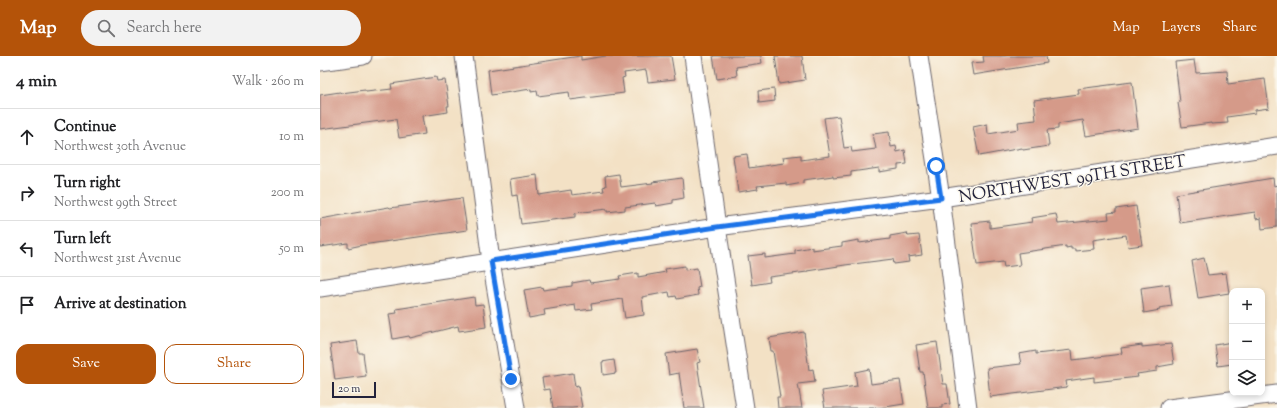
<!DOCTYPE html>
<html lang="en">
<head>
<meta charset="utf-8">
<style>
	body { margin:0; font-family:"Sorts Mill Goudy",serif; background:#f2f2f2; color:#202124 }
	.controls { position:absolute; right:12px; bottom:12px; display:grid; overflow:hidden; border-radius:8px; box-shadow:0 2px 6px #0003 }
	.controls button { width:36px; height:36px; display:grid; place-items:center; padding:0; border:0; border-bottom:1px solid #e0e0e0; background:#fff; color:#202124; font:20px sans-serif }
	.scale { position:absolute; left:12px; bottom:10px; width:44px; box-sizing:border-box; padding-left:4px; border:2px solid #22223b; border-top:0; font-size:11px; line-height:14px; white-space:nowrap; color:#22223b; -webkit-text-stroke:3px #fbf7ec; paint-order:stroke }
	.stop { position:absolute; width:12px; height:12px; margin:-9px; border:3px solid #1a73e8; border-radius:50%; background:#fff }
	.stop.end { background:#1a73e8; border-color:#fff; box-shadow:0 1px 4px #0008 }
	.list { margin:0; padding:0; list-style:none }
	h2 { display:flex; justify-content:space-between; align-items:center; height:52px; margin:0; padding:0 16px; font-size:17px }
	h2 small { font-size:13px; font-weight:400; color:#757577 }
	.list li { display:grid; grid-template-columns:26px 1fr auto; gap:12px; align-items:center; box-sizing:border-box; height:56px; padding:0 16px; border-top:1px solid #e0e0e0 }
	.list b { display:block; font-size:15px; white-space:nowrap }
	.list p { margin:0; font-size:13px; white-space:nowrap; color:#757577 }
	.list em { font-size:13px; font-style:normal; color:#757577 }
	.actions { display:flex; gap:8px; padding:12px 16px }
	.actions a { flex:1; padding:9px 0; border:1px solid #b45309; border-radius:12px; text-align:center; font-size:14px; color:#b45309 }
	.actions .main { background:#b45309; color:#fff }
	.icon { flex:none; width:22px; height:22px; fill:none; stroke:currentColor; stroke-width:2; stroke-linecap:round; stroke-linejoin:round }
	.map { position:relative; flex:none; width:957px; height:352px; overflow:hidden }
	header { display:flex; align-items:center; gap:24px; box-sizing:border-box; height:56px; padding:0 20px; background:#b45309; color:#fff }
	header strong { font-size:19px }
	nav { display:flex; gap:22px; margin-inline-start:auto; font-size:14px }
	.search { width:280px; height:36px; background:#f2f2f2; display:flex; align-items:center; gap:10px; box-sizing:border-box; padding:0 14px; border-radius:22px; color:#757577; font-size:15px }
	main { display:flex }
	aside { flex:1; background:#fff }
	.map>svg:first-child { display:block }
</style>
</head>
<body>
<header>
<strong>Map</strong>
<div class="search"><svg class="icon" aria-label="search" viewBox="0 0 24 24"><circle cx="10" cy="10" r="6"/><path d="M15 15l6 6"/></svg>Search here</div>
<nav><a>Map</a><a>Layers</a><a>Share</a></nav>
</header>
<main>
<aside>
<h2>4 min<small>Walk · 260 m</small></h2>
<ul class="list">
<li><svg class="icon" aria-label="ahead" viewBox="0 0 24 24"><path d="M12 20V5M6 11l6-6 6 6"/></svg><div><b>Continue</b><p>Northwest 30th Avenue</p></div><em>10 m</em></li>
<li><svg class="icon" aria-label="right" viewBox="0 0 24 24"><path d="M7 20v-9h11M14 6l5 5-5 5"/></svg><div><b>Turn right</b><p>Northwest 99th Street</p></div><em>200 m</em></li>
<li><svg class="icon" aria-label="left" viewBox="0 0 24 24"><path d="M17 20v-9H6M10 6l-5 5 5 5"/></svg><div><b>Turn left</b><p>Northwest 31st Avenue</p></div><em>50 m</em></li>
<li><svg class="icon" aria-label="arrive" viewBox="0 0 24 24"><path d="M6 21V4h12l-3 4 3 4H6"/></svg><div><b>Arrive at destination</b></div></li>
</ul>
<div class="actions"><a class="main">Save</a><a>Share</a></div>
</aside>
<div class="map">
<svg width="957" height="352" viewBox="0 0 957 352">
	<rect width="100%" height="100%" fill="#fbf7ec"/>
	<filter id="ink" filterUnits="userSpaceOnUse"><feTurbulence type="fractalNoise" baseFrequency=".025" numOctaves="2"/><feDisplacementMap in="SourceGraphic" scale="8" xChannelSelector="R" yChannelSelector="G"/><feConvolveMatrix kernelMatrix="1 2 1 2 8 2 1 2 1" color-interpolation-filters="sRGB"/></filter>
	<filter id="wash" filterUnits="userSpaceOnUse"><feTurbulence type="fractalNoise" baseFrequency=".012" numOctaves="4" result="noise"/><feDisplacementMap in="SourceGraphic" scale="16" xChannelSelector="R" yChannelSelector="G"/><feGaussianBlur stdDeviation="0.9" result="paint"/><feColorMatrix in="noise" values="0 0 0 0 0 0 0 0 0 0 0 0 0 0 0 0 0 1.4 0 .05"/><feComposite in="paint" operator="in"/></filter>
	<g filter="url(#wash)">
		<rect width="100%" height="100%" fill="#f3e1c5"/>
		<g id="blocks">
			<g fill="#d59a89">
				<path d="M 260,0 L 261,0 L 261,4 L 286,0 L 351,0 L 355,23 L 328,26 L 326,14 L 304,17 L 305,21 L 302,22 L 304,37 L 250,44 L 249,36 L 218,40 L 217,35 L 211,36 L 211,33 L 171,39 L 168,14 Z"/>
				<path d="M 393,0 L 441,0 L 442,7 L 416,11 L 417,20 L 397,23 Z"/>
				<path d="M 455,0 L 482,0 L 485,24 L 459,28 Z"/>
				<path d="M 663,0 L 726,0 L 727,7 L 653,19 L 651,7 L 664,6 Z"/>
				<path d="M 874,4 L 876,17 L 907,15 L 908,28 L 945,23 L 949,52 L 935,54 L 935,57 L 907,61 L 908,67 L 891,68 L 891,67 L 862,71 L 858,47 L 860,46 L 855,6 Z"/>
				<path d="M 116,21 L 117,25 L 125,24 L 129,50 L 127,50 L 128,56 L 102,60 L 105,78 L 79,82 L 76,63 L 0,73 L 0,39 L 20,36 L 21,37 L 45,34 L 46,36 L 72,33 L 71,28 Z"/>
				<path d="M 812,26 L 818,72 L 766,80 L 763,64 L 738,68 L 738,73 L 727,74 L 729,90 L 703,94 L 702,92 L 659,100 L 653,71 L 667,68 L 668,78 L 699,73 L 698,66 L 716,64 L 714,44 L 759,38 L 758,33 Z"/>
				<path d="M 454,33 L 455,45 L 439,47 L 438,35 Z"/>
				<path d="M 519,60 L 524,92 L 531,91 L 532,96 L 556,93 L 553,78 L 569,76 L 571,91 L 576,90 L 577,96 L 585,94 L 587,108 L 578,109 L 578,113 L 559,116 L 559,112 L 531,116 L 531,120 L 513,122 L 513,120 L 483,124 L 483,127 L 466,130 L 466,127 L 437,130 L 438,133 L 418,136 L 413,100 L 427,98 L 429,112 L 464,107 L 463,101 L 481,99 L 481,104 L 510,100 L 504,62 Z"/>
				<path d="M 299,118 L 301,131 L 333,127 L 332,126 L 362,122 L 364,142 L 353,144 L 353,147 L 336,150 L 335,147 L 305,151 L 305,154 L 287,156 L 287,153 L 255,157 L 255,161 L 201,168 L 197,139 L 192,140 L 190,123 L 217,119 L 219,139 L 251,134 L 252,139 L 284,135 L 283,131 L 286,130 L 285,120 Z"/>
				<path d="M 953,122 L 954,130 L 957,129 L 957,171 L 942,173 L 941,162 L 936,163 L 935,156 L 860,167 L 856,138 Z"/>
				<path d="M 142,142 L 147,174 L 42,189 L 28,192 L 28,187 L 0,191 L 0,163 L 69,151 L 70,152 Z"/>
				<path d="M 816,150 L 822,189 L 808,191 L 806,179 L 773,184 L 774,193 L 755,195 L 755,193 L 751,193 L 751,191 L 746,192 L 746,190 L 698,197 L 700,209 L 684,211 L 683,206 L 657,209 L 651,167 L 670,165 L 670,172 L 712,166 L 711,162 L 736,158 L 738,168 L 789,163 L 788,157 L 796,156 L 796,153 Z"/>
				<path d="M 587,177 L 588,180 L 599,179 L 602,199 L 588,201 L 589,206 L 574,208 L 573,203 L 525,209 L 487,215 L 487,216 L 449,221 L 450,226 L 432,229 L 428,200 L 445,198 L 445,202 L 475,198 L 475,194 L 492,191 L 492,194 L 522,190 L 522,187 L 539,184 L 539,187 L 570,183 L 570,180 Z"/>
				<path d="M 884,202 L 888,219 L 906,217 L 909,237 L 878,242 L 872,205 Z"/>
				<path d="M 365,210 L 365,214 L 377,212 L 380,231 L 377,232 L 378,239 L 357,243 L 356,240 L 350,241 L 349,236 L 322,241 L 324,259 L 305,262 L 302,243 L 271,248 L 272,253 L 256,255 L 255,249 L 224,254 L 225,259 L 209,262 L 204,234 L 222,231 L 223,234 L 252,230 L 252,227 L 269,224 L 270,227 L 300,223 L 299,220 L 318,217 L 318,221 L 346,216 L 345,213 Z"/>
				<path d="M 849,228 L 852,250 L 839,252 L 840,254 L 824,257 L 821,232 Z"/>
				<path d="M 154,241 L 155,249 L 163,248 L 166,271 L 139,275 L 138,270 L 90,282 L 89,280 L 73,283 L 69,258 L 77,257 L 76,253 Z"/>
				<path d="M 484,276 L 489,314 L 493,313 L 495,326 L 478,328 L 482,352 L 458,352 L 457,341 L 460,341 L 453,295 L 451,295 L 449,282 Z"/>
				<path d="M 37,285 L 39,297 L 43,297 L 46,320 L 15,324 L 10,289 Z"/>
				<path d="M 617,286 L 623,328 L 627,328 L 630,348 L 622,349 L 622,352 L 608,352 L 603,316 L 600,316 L 596,289 Z"/>
				<path d="M 912,286 L 912,308 L 898,310 L 895,289 Z"/>
				<path d="M 851,288 L 854,308 L 837,311 L 837,315 L 817,318 L 818,321 L 774,326 L 774,321 L 746,325 L 747,331 L 670,341 L 667,312 L 701,308 L 699,298 L 716,295 L 716,298 L 752,294 L 753,304 L 802,298 L 801,292 L 822,289 L 822,291 Z"/>
				<path d="M 377,293 L 380,306 L 377,307 L 384,352 L 364,352 L 359,317 L 349,319 L 346,298 Z"/>
				<path d="M 294,304 L 296,317 L 283,319 L 282,306 Z"/>
				<path d="M 549,313 L 551,328 L 580,324 L 584,348 L 559,352 L 505,352 L 502,335 L 537,330 L 535,316 Z"/>
				<path d="M 253,317 L 255,331 L 258,330 L 262,351 L 252,352 L 233,352 L 230,333 L 224,334 L 222,322 Z"/>
			</g>
		</g>
	</g>
	<g filter="url(#ink)">
		<use href="#blocks" fill-opacity="0" stroke="#6b656b" stroke-width="1"/>
		<g fill="none" stroke-linecap="round" stroke-linejoin="round">
			<g stroke="#6b656b" stroke-width="19">
				<g id="minor">
					<path d="M 144,0 L 171,205 L 196,352"/>
					<path d="M 373,0 L 397,171 L 425,352"/>
					<path d="M 599,0 L 621,142 L 648,352"/>
					<path d="M 0,6 L 43,0"/>
					<path d="M 0,232 L 397,171 L 621,142 L 957,90"/>
					<path d="M 849,352 L 957,338"/>
				</g>
			</g>
			<use href="#minor" stroke="#fff" stroke-width="17"/>
		</g>
	</g>
	<g fill="none" stroke-linecap="round" stroke-linejoin="round" filter="url(#ink)">
		<path stroke="#1a73e8" stroke-width="5" d="M 191,323 L 171,205 L 397,171 L 621,142 L 616,110"/>
	</g>
	<g text-anchor="middle" stroke-width="3" stroke-linejoin="round" paint-order="stroke">
		<g font-size="17" fill="#22223b" stroke="#fbf7ec">
			<text transform="translate(752 122) rotate(-9)" y="6">NORTHWEST 99TH STREET</text>
		</g>
	</g>
</svg>
<div class="controls">
<button>+</button>
<button>−</button>
<button><svg class="icon" aria-label="layers" viewBox="0 0 24 24"><path d="M12 4l9 5-9 5-9-5zM3 14l9 5 9-5"/></svg></button>
</div>
<div class="scale">20 m</div>
<div class="stop" style="left:616px;top:110px"></div>
<div class="stop end" style="left:191px;top:323px"></div>
</div>
</main>
</body>
</html>
